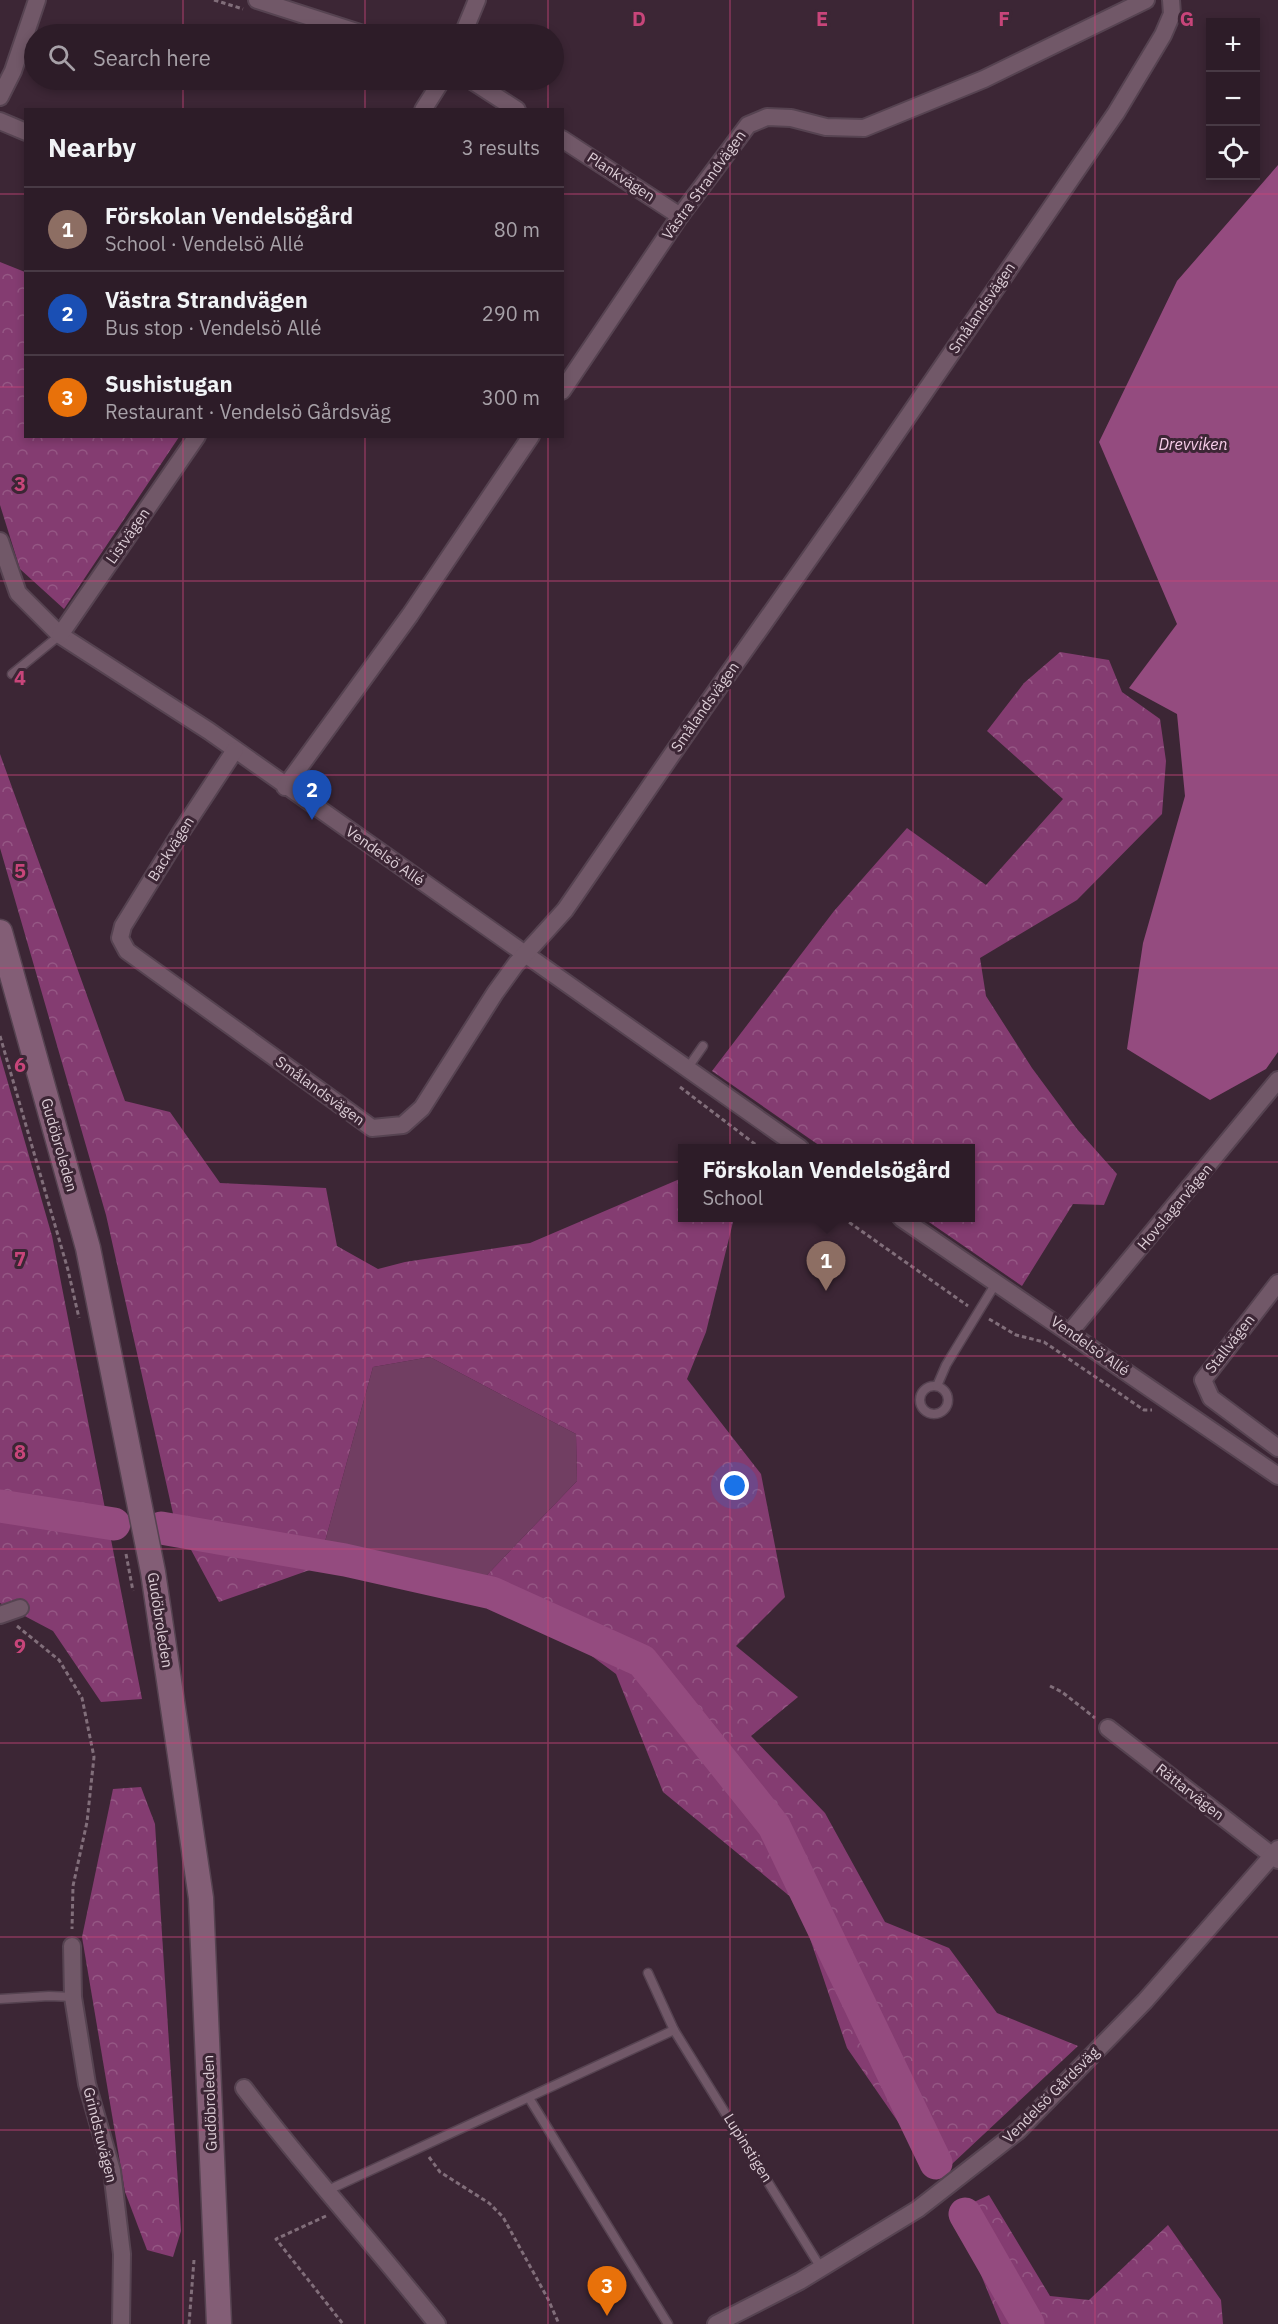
<!DOCTYPE html>
<html lang="en">
<head>
<meta charset="utf-8">
<style>
	body { margin:0; font-family:"IBM Plex Sans",sans-serif; background:#352530; color:#f1f3f6 }
	.controls { position:absolute; right:18px; top:18px; display:grid; overflow:hidden; border-radius:0px; box-shadow:0 3px 9px #0003 }
	.controls button { width:54px; height:54px; display:grid; place-items:center; padding:0; border:0; border-bottom:2px solid #483a45; background:#2d1c28; color:#f1f3f6; font:30px sans-serif }
	.you { position:absolute; left:735px; top:1486px; width:21px; height:21px; margin:-15px; border:4px solid #fff; border-radius:50%; background:#1a73e8; box-shadow:0 0 0 9px #1a73e833 }
	.badge { display:grid; place-items:center; width:39px; height:39px; border-radius:50%; background:#93cc3d; color:#fff; font-size:20px; font-weight:700 }
	.pin { position:absolute; translate:-50% -50px; filter:drop-shadow(0 2px 3px #0008) }
	.pin::after { content:''; position:absolute; top:32px; width:21px; height:18px; background:inherit; clip-path:polygon(0 0,100% 0,50% 100%) }
	.popup { position:absolute; left:678px; top:1144px; width:297px; height:78px; box-sizing:border-box; display:grid; place-content:center; border-radius:0px; background:#2d1c28; filter:drop-shadow(0 2px 4px #0005); font-size:20px; white-space:nowrap; color:#a7a1a8 }
	.popup b { font-size:22px; color:#f1f3f6 }
	.popup::after { content:''; position:absolute; left:50%; top:100%; margin-left:-12px; border:12px solid transparent; border-top-color:#2d1c28 }
	.list { margin:0; padding:0; list-style:none }
	h2 { display:flex; justify-content:space-between; align-items:center; height:78px; margin:0; padding:0 24px; font-size:26px }
	h2 small { font-size:20px; font-weight:400; color:#a7a1a8 }
	.list li { display:grid; grid-template-columns:39px 1fr auto; gap:18px; align-items:center; box-sizing:border-box; height:84px; padding:0 24px; border-top:2px solid #483a45 }
	.list b { display:block; font-size:22px; white-space:nowrap }
	.list p { margin:0; font-size:20px; white-space:nowrap; color:#a7a1a8 }
	.list em { font-size:20px; font-style:normal; color:#a7a1a8 }
	.icon { flex:none; width:33px; height:33px; fill:none; stroke:currentColor; stroke-width:2; stroke-linecap:round; stroke-linejoin:round }
	.map { position:relative; flex:none; width:1278px; height:2324px; overflow:hidden }
	.search { position:absolute; background:#2d1c28; box-shadow:0 3px 9px #0003; left:24px; top:24px; width:540px; height:66px; display:flex; align-items:center; gap:15px; box-sizing:border-box; padding:0 21px; border-radius:33px; color:#a7a1a8; font-size:22px }
	.panel { position:absolute; background:#2d1c28; box-shadow:0 3px 9px #0003; left:24px; top:108px; width:540px; height:330px; border-radius:0px }
	.map>svg:first-child { display:block }
</style>
</head>
<body>
<div class="map">
<svg width="1278" height="2324" viewBox="0 0 1278 2324">
	<defs>
		<pattern id="forest-crowns" width="20" height="18" patternUnits="userSpaceOnUse" patternTransform="scale(1.5)"><rect width="20" height="18" fill="#843c71"/><path d="M2 6a3 3 0 1 1 6 0M12 15a3 3 0 1 1 6 0" fill="none" stroke="#955784"/></pattern>
	</defs>
	<rect width="100%" height="100%" fill="#3c2635"/>
	<path fill="#713e62" d="M 430,1357 L 576,1434 L 577,1481 L 485,1577 L 318,1567 L 373,1367 Z"/>
	<g fill="url(#forest-crowns)">
		<path d="M 0,262 L 25,272 L 26,436 L 179,437 L 64,609 L 20,569 L 0,505 Z"/>
		<path d="M 1060,652 L 1109,660 L 1122,692 L 1160,719 L 1166,761 L 1162,814 L 1077,900 L 980,958 L 986,996 L 1032,1068 L 1077,1129 L 1117,1174 L 1104,1205 L 1073,1204 L 1022,1286 L 923,1218 L 970,1218 L 970,1148 L 823,1148 L 712,1071 L 834,911 L 907,828 L 986,885 L 1063,799 L 987,731 L 1024,683 Z"/>
		<path d="M 0,754 L 125,1101 L 170,1112 L 220,1183 L 326,1188 L 337,1246 L 378,1269 L 405,1262 L 530,1243 L 682,1178 L 682,1218 L 734,1218 L 706,1332 L 687,1379 L 761,1474 L 785,1597 L 736,1646 L 798,1697 L 751,1736 L 825,1813 L 885,1922 L 949,1948 L 997,2013 L 1078,2046 L 952,2164 L 912,2142 L 847,2048 L 798,1903 L 663,1792 L 616,1674 L 485,1577 L 577,1481 L 576,1434 L 430,1357 L 373,1367 L 318,1567 L 219,1602 L 174,1518 L 106,1215 L 0,848 Z"/>
		<path d="M 0,1055 L 52,1236 L 142,1699 L 101,1702 L 53,1631 L 0,1603 Z"/>
		<path d="M 141,1787 L 155,1824 L 181,2231 L 173,2257 L 147,2250 L 125,2192 L 82,1937 L 113,1789 Z"/>
		<path d="M 989,2195 L 1050,2296 L 1089,2300 L 1168,2225 L 1221,2300 L 1223,2324 L 1001,2324 L 955,2211 Z"/>
	</g>
	<path fill="#944b7f" d="M 1278,165 L 1278,1052 L 1266,1069 L 1210,1100 L 1127,1049 L 1143,943 L 1185,796 L 1177,714 L 1129,688 L 1177,624 L 1099,442 L 1177,281 Z"/>
	<g fill="none" stroke-linecap="round" stroke-linejoin="round">
		<g stroke="#944b7f" stroke-width="33">
			<path d="M 0,1506 L 114,1524"/>
			<path d="M 161,1528 L 345,1560 L 492,1593 L 642,1661 L 774,1826 L 936,2163"/>
			<path d="M 965,2214 L 1028,2324"/>
		</g>
		<g stroke="#564351" stroke-width="11">
			<g id="service">
				<path d="M 12,674 L 60,635"/>
				<path d="M 687,1069 L 703,1046"/>
				<circle cx="934" cy="1400" r="14"/>
				<path d="M 937,1386 L 946,1365 L 996,1283"/>
				<path d="M 648,1973 L 674,2030 L 821,2268"/>
				<path d="M 0,1999 L 49,1996 L 73,1997"/>
				<path d="M 529,2098 L 668,2324"/>
				<path d="M 326,2191 L 674,2030"/>
			</g>
		</g>
		<g stroke="#564351" stroke-width="20">
			<g id="minor">
				<path d="M 257,0 L 363,34"/>
				<path d="M 463,34 L 477,0"/>
				<path d="M 471,80 L 517,110"/>
				<path d="M 0,97 L 13,71 L 37,0"/>
				<path d="M 423,110 L 442,80"/>
				<path d="M 0,121 L 26,132"/>
				<path d="M 562,139 L 680,216"/>
				<path d="M 562,391 L 680,216 L 748,125 L 767,117 L 791,118 L 826,127 L 864,128 L 984,79 L 1146,0"/>
				<path d="M 0,541 L 18,593 L 60,635 L 209,731 L 800,1148"/>
				<path d="M 60,635 L 197,436"/>
				<path d="M 235,750 L 183,829 L 123,926 L 120,938 L 127,951 L 372,1128 L 403,1125 L 422,1108 L 495,993 L 516,964 L 565,910 L 695,721 L 859,488 L 1116,113 L 1163,35 L 1172,14 L 1171,0"/>
				<path d="M 285,787 L 410,615 L 531,436"/>
				<path d="M 901,1218 L 1278,1476"/>
				<path d="M 1278,1283 L 1203,1380 L 1211,1398 L 1278,1448"/>
				<path d="M 1070,1332 L 1278,1080"/>
				<path d="M 0,1615 L 20,1608"/>
				<path d="M 1108,1728 L 1278,1860"/>
				<path d="M 72,1946 L 73,1997 L 87,2084 L 112,2171 L 122,2254 L 121,2324"/>
				<path d="M 244,2088 C 305,2169 374,2244 437,2324"/>
				<path d="M 716,2324 L 800,2281 L 918,2209 L 1018,2131 L 1145,2001 L 1278,1849"/>
			</g>
		</g>
		<g stroke="#564351" stroke-width="27">
			<path id="secondary" d="M 0,932 L 88,1248 L 153,1572 L 201,1898 L 219,2324"/>
		</g>
		<g stroke="#816e7a" stroke-width="3" stroke-dasharray="4.5 3" stroke-linecap="butt">
			<path d="M 214,0 L 243,9"/>
			<path d="M 0,1036 L 68,1270 L 79,1318"/>
			<path d="M 680,1087 L 760,1148"/>
			<path d="M 843,1218 L 968,1306"/>
			<path d="M 989,1319 L 1016,1335 L 1044,1342 L 1144,1410 L 1152,1410"/>
			<path d="M 126,1554 L 133,1591"/>
			<path d="M 17,1626 L 59,1660 L 82,1698 L 94,1757 L 87,1822 L 73,1886 L 72,1929"/>
			<path d="M 1050,1686 L 1062,1692 L 1095,1718"/>
			<path d="M 429,2157 L 440,2172 L 489,2203 L 503,2217 L 548,2299 L 559,2324"/>
			<path d="M 326,2216 L 276,2239 L 343,2324"/>
			<path d="M 189,2324 L 194,2260"/>
		</g>
		<use href="#service" stroke="#715868" stroke-width="8"/>
		<use href="#minor" stroke="#715868" stroke-width="16"/>
		<use href="#secondary" stroke="#835e76" stroke-width="24"/>
	</g>
	<path fill="none" stroke="#c8457a" stroke-width="1.5" stroke-opacity="0.55" d="M 183,0 L 183,34M 365,0 L 365,34M 548,0 L 548,34M 730,0 L 730,2324M 913,0 L 913,2324M 1095,0 L 1095,2324M 183,80 L 183,110M 365,80 L 365,110M 548,80 L 548,110M 0,194 L 26,194M 562,194 L 1278,194M 0,387 L 26,387M 562,387 L 1278,387M 183,436 L 183,2324M 365,436 L 365,2324M 548,436 L 548,2324M 0,581 L 1278,581M 0,775 L 1278,775M 0,968 L 1278,968M 0,1162 L 1278,1162M 0,1356 L 1278,1356M 0,1549 L 1278,1549M 0,1743 L 1278,1743M 0,1937 L 1278,1937M 0,2130 L 1278,2130"/>
	<g text-anchor="middle" stroke-width="6" stroke-linejoin="round" paint-order="stroke">
		<g font-size="15" fill="#dccdd6" stroke="#3c2635">
			<text transform="translate(621 177) rotate(33)" y="5">Plankvägen</text>
			<text transform="translate(704 185) rotate(-54)" y="5">Västra Strandvägen</text>
			<text transform="translate(982 308) rotate(-56)" y="5">Smålandsvägen</text>
			<text transform="translate(128 536) rotate(-55)" y="5">Listvägen</text>
			<text transform="translate(705 707) rotate(-55)" y="5">Smålandsvägen</text>
			<text transform="translate(171 849) rotate(-58)" y="5">Backvägen</text>
			<text transform="translate(385 856) rotate(35)" y="5">Vendelsö Allé</text>
			<text transform="translate(320 1091) rotate(36)" y="5">Smålandsvägen</text>
			<text transform="translate(59 1145) rotate(74)" y="5">Gudöbroleden</text>
			<text transform="translate(1175 1207) rotate(-50)" y="5">Hovslagarvägen</text>
			<text transform="translate(1230 1344) rotate(-52)" y="5">Stallvägen</text>
			<text transform="translate(1090 1346) rotate(35)" y="5">Vendelsö Allé</text>
			<text transform="translate(160 1620) rotate(81)" y="5">Gudöbroleden</text>
			<text transform="translate(1190 1792) rotate(38)" y="5">Rättarvägen</text>
			<text transform="translate(1051 2095) rotate(-45)" y="5">Vendelsö Gårdsväg</text>
			<text transform="translate(210 2103) rotate(-92)" y="5">Gudöbroleden</text>
			<text transform="translate(100 2135) rotate(76)" y="5">Grindstuvägen</text>
			<text transform="translate(748 2148) rotate(58)" y="5">Lupinstigen</text>
		</g>
		<g font-size="16" font-style="italic" fill="#f7cde9" stroke="#3c2635">
			<text x="1193" y="450">Drevviken</text>
		</g>
	</g>
	<g font-size="20" text-anchor="middle" font-weight="bold" fill="#c8457a" stroke="#3c2635" stroke-width="6" stroke-linejoin="round" paint-order="stroke">
		<text x="639" y="26">D</text>
		<text x="822" y="26">E</text>
		<text x="1004" y="26">F</text>
		<text x="1187" y="26">G</text>
		<text x="20" y="491">3</text>
		<text x="20" y="685">4</text>
		<text x="20" y="878">5</text>
		<text x="20" y="1072">6</text>
		<text x="20" y="1266">7</text>
		<text x="20" y="1459">8</text>
		<text x="20" y="1653">9</text>
	</g>
</svg>
<div class="controls">
<button>+</button>
<button>−</button>
<button><svg class="icon" aria-label="locate" viewBox="0 0 24 24"><circle cx="12" cy="12" r="6"/><path d="M12 2v4M12 18v4M2 12h4M18 12h4"/></svg></button>
</div>
<div class="you"></div>
<div class="pin badge" style="left:826px;top:1291px;background:#8d6e63">1</div>
<div class="popup"><b>Förskolan Vendelsögård</b>School</div>
<div class="pin badge" style="left:312px;top:820px;background:#1a4fb4">2</div>
<div class="pin badge" style="left:607px;top:2316px;background:#e8710a">3</div>
<div class="search"><svg class="icon" aria-label="search" viewBox="0 0 24 24"><circle cx="10" cy="10" r="6"/><path d="M15 15l6 6"/></svg>Search here</div>
<section class="panel">
<h2>Nearby<small>3 results</small></h2>
<ul class="list">
<li><span class="badge" style="background:#8d6e63">1</span><div><b>Förskolan Vendelsögård</b><p>School · Vendelsö Allé</p></div><em>80 m</em></li>
<li><span class="badge" style="background:#1a4fb4">2</span><div><b>Västra Strandvägen</b><p>Bus stop · Vendelsö Allé</p></div><em>290 m</em></li>
<li><span class="badge" style="background:#e8710a">3</span><div><b>Sushistugan</b><p>Restaurant · Vendelsö Gårdsväg</p></div><em>300 m</em></li>
</ul>
</section>
</div>
</body>
</html>
